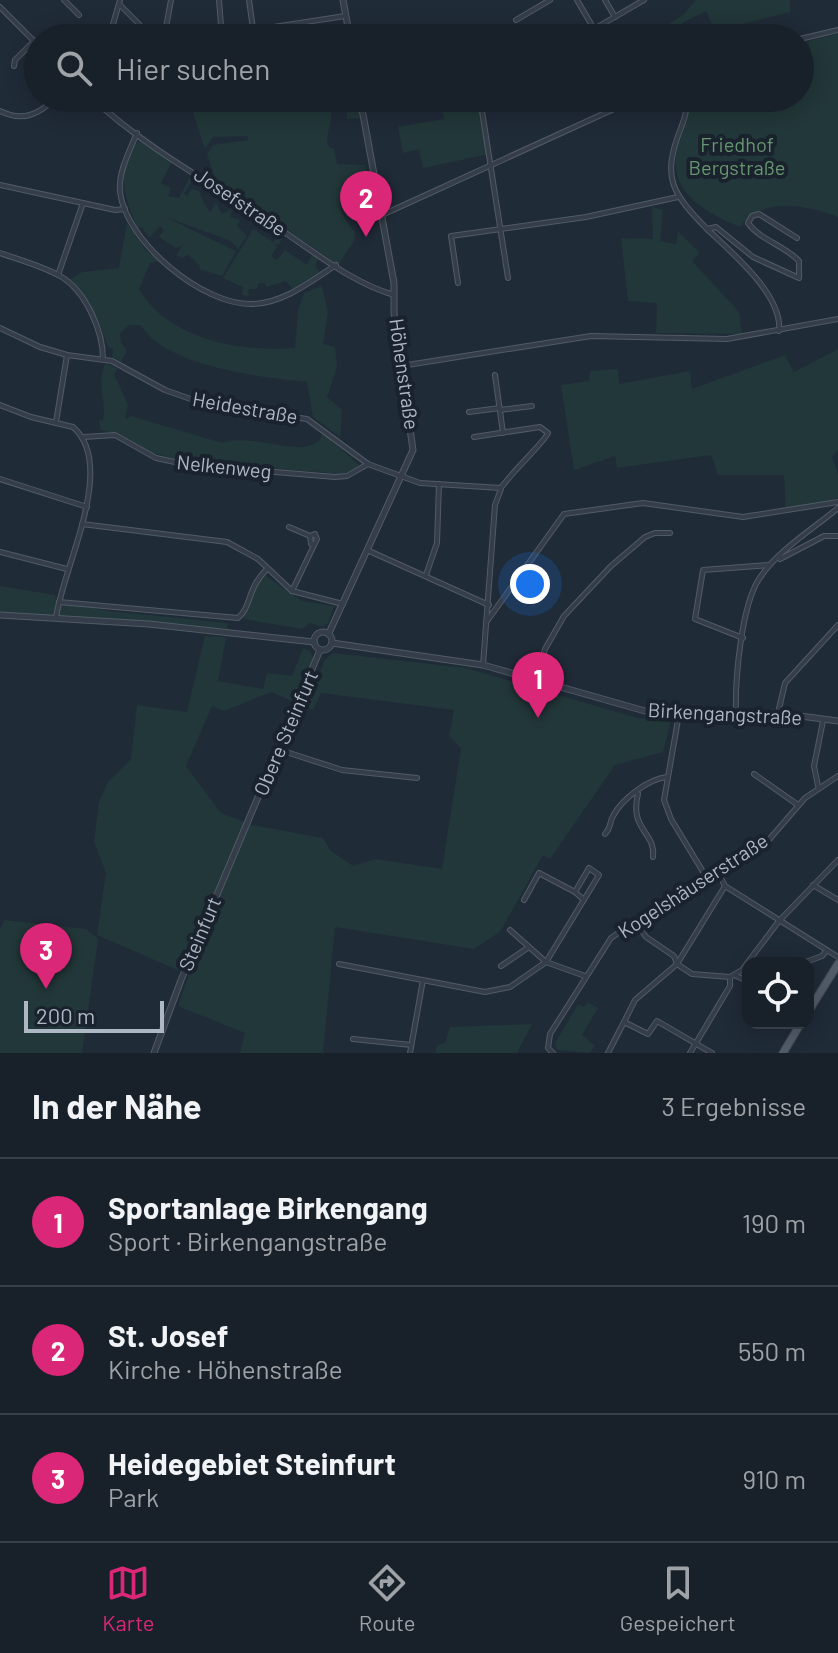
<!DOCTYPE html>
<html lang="de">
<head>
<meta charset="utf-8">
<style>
	body { margin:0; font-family:Barlow,sans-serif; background:#212832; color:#f1f3f6 }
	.controls { position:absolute; right:24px; bottom:24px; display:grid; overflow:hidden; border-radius:16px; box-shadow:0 4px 20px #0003 }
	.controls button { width:72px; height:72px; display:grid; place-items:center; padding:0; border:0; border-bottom:2px solid #363e47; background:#18202a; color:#f1f3f6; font:40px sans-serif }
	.scale { position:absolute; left:24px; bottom:20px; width:140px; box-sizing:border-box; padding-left:8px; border:4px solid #aeb8c5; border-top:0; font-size:22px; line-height:28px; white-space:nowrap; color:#aeb8c5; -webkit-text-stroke:6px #19222d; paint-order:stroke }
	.you { position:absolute; left:530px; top:584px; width:28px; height:28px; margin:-20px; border:6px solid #fff; border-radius:50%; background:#1a73e8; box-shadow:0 0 0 12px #1a73e833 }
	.badge { display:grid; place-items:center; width:52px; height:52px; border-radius:50%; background:#db2777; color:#fff; font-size:26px; font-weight:700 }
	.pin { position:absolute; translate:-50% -66px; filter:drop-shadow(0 2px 4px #0008) }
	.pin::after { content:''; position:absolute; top:42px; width:28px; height:24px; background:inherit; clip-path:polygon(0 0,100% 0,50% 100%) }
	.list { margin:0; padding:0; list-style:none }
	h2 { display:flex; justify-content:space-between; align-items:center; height:104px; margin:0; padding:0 32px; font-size:34px }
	h2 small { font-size:26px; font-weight:400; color:#9fa3a8 }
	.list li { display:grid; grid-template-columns:52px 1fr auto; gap:24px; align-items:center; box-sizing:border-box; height:128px; padding:0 32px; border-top:2px solid #363e47 }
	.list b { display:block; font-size:30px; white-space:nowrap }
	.list p { margin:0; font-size:26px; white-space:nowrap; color:#9fa3a8 }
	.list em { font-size:26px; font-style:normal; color:#9fa3a8 }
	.icon { flex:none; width:44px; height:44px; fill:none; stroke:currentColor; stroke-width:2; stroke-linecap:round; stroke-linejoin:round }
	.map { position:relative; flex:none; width:838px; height:1053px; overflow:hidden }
	.search { position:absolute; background:#18202a; box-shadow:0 4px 20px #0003; left:24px; right:24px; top:24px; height:88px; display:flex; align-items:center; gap:20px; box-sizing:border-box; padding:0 28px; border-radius:44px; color:#9fa3a8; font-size:30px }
	.sheet { height:488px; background:#18202a }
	nav { display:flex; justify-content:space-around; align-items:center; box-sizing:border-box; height:112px; border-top:2px solid #363e47; background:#18202a; font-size:22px; color:#9fa3a8 }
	nav a { display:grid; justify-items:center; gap:4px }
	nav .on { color:#db2777 }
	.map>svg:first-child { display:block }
</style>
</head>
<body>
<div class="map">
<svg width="838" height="1053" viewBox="0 0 838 1053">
	<rect width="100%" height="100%" fill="#202b38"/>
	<g fill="#223739">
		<path d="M 696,0 L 790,0 L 790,12 L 715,31 L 706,11 L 682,23 L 688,38 L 647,38 L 684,14 Z"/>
		<path d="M 838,34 L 838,217 C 807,205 762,196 740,227 C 705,212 665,191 678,146 C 683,128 693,117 686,98 L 800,98 L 800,53 L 810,50 L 808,41 Z"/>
		<path d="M 188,98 L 358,98 L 362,118 L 347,119 L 346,105 L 331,107 C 334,122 325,130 328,146 L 334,149 L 337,164 L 365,165 L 371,190 L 339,201 L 342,214 L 355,233 L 354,241 L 338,265 L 215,179 L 207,154 L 213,145 L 248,140 L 248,136 L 213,137 L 205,149 Z"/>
		<path d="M 440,98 L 478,98 L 489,154 L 423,168 L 419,149 L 403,153 L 398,127 L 444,119 Z"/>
		<path d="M 140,140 L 151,146 L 150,150 L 153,147 L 173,160 L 161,183 L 171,188 L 168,196 L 179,198 L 192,173 L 195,176 L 184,193 L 187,196 L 192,189 L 198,190 L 208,210 L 210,212 L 216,202 L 222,214 L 232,209 L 230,217 L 240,220 L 237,226 L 247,236 L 238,249 L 231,241 L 163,216 L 236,251 L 222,276 L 199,269 L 200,266 L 188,254 L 182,258 L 176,255 L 183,245 L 176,248 L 159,237 L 164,230 L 160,226 L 149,238 L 142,227 L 138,228 C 124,200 114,166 140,140 Z"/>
		<path d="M 652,207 L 663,210 L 660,241 L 676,244 L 678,231 L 700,253 L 692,261 L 739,312 L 742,334 L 656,333 L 657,303 L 628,301 L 621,238 L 653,239 Z"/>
		<path d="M 127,223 L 144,248 L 159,261 L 150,263 L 139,289 C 169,340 240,352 295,348 L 298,311 L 304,293 L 322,286 L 328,313 L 323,344 L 335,347 L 337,367 L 327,397 L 342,410 L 340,437 L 313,417 L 307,382 C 264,378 163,366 141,325 L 128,325 L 120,334 L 121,343 L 127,350 L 121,362 L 112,357 L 113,349 L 108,347 L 98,319 L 69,280 L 82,272 L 119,268 Z"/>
		<path d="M 253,229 L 273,242 L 281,234 L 284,236 L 279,244 L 274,245 L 277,247 L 271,256 L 277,260 L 285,250 L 307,265 L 312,254 L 318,259 L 315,266 L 320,272 L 293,289 L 286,281 L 266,287 L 265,283 L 259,283 L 257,289 L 249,289 L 248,296 L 242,295 L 243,287 L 223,278 Z"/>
		<path d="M 838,349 L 838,450 L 832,457 L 838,474 L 838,498 L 786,512 L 784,475 L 718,475 L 711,455 L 617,468 L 615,456 L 574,470 L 561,385 L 589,381 L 590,371 L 618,369 L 619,384 L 690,371 L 692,389 L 785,355 L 794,372 Z"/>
		<path d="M 105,364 L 118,368 L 114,374 L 128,405 L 125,419 L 131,416 L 222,443 C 256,432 297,459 320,440 L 322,432 L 360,466 L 343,474 L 190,462 L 152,453 L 122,435 L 101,430 L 99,420 L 103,421 C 107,401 96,388 105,364 Z"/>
		<path d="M 263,574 L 302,601 L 334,606 L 328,623 L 322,627 L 310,623 L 302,629 L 244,619 L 252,589 Z"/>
		<path d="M 0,586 L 55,595 L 56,601 L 109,611 L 228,623 L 227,629 L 0,612 Z"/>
		<path d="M 205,636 L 226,637 L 218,681 L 263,689 L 267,673 L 292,676 L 303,648 L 310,651 L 313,659 L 296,703 L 271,692 L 224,711 L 212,706 L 186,766 L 221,813 L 252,825 L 323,838 L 331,851 L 353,866 L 376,859 L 442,869 L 461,748 L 449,736 L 454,710 L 321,693 L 313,710 L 306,706 L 325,660 L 333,653 L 466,668 L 637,718 L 671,720 L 663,752 L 615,765 L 550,859 L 543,855 L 500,932 L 474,949 L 335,927 L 323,1053 L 240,1053 L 245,1033 L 178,1006 L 189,975 L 97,935 L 106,873 L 94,842 L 99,802 L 108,782 L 131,759 L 137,705 L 187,712 Z"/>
		<path d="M 5,920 L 86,929 L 98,939 L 82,1053 L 0,1053 L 0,929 Z"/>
		<path d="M 588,1002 L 598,1008 L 582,1035 L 595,1046 L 590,1053 L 557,1050 L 555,1043 L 578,1004 L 584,1007 Z"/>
		<path d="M 532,1024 L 517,1053 L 435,1053 L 437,1045 L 445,1043 L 450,1027 Z"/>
	</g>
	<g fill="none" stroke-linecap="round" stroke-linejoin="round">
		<g stroke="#515b66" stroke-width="6">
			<g id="minor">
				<path d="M 64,0 L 79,15"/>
				<path d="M 219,0 L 222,38"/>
				<path d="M 249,0 L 253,29"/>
				<path d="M 577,0 L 594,29 L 644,0"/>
				<path d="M 605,0 L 615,17"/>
				<path d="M 119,4 L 139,24"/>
				<path d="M 0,7 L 38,45"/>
				<path d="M 516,20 L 550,0"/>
				<path d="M 112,30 L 120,38"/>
				<path d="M 221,35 L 345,16"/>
				<path d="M 109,38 L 120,0"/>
				<path d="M 164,38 L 171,0"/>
				<path d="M 800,39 L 838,30"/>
				<path d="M 14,66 L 15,60 L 34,41"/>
				<path d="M 92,98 C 143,146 209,182 268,221 C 308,247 349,282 394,295"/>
				<path d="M 480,98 L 508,278"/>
				<path d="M 684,98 C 688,110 685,117 681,128 C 661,178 672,193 707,229 L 716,227 L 753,257 L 799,278 L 799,261 C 784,245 760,240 748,223 L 752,216 L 759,214 L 797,238"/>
				<path d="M 0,111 C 22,122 39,115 55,98"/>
				<path d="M 137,133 C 130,150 118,172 120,192 C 126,242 203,306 253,304 C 284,303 311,281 336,265"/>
				<path d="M 0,185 L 115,210 L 125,209"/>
				<path d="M 382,215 L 638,98"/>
				<path d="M 707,229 C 732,253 783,295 779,331"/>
				<path d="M 0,253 C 20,260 42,266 60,276 C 86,291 103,331 103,359"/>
				<path d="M 58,275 L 83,203"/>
				<path d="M 458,283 L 451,236 L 586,217 L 678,197"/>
				<path d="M 0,328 L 40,347 L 67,355"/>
				<path d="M 401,366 L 591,336 L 727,339 L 838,319"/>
				<path d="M 495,375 L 503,433"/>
				<path d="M 0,405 L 31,417 L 73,427 C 118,466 62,569 56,618"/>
				<path d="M 500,410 L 532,406"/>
				<path d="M 469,412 L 500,408"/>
				<path d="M 56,422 L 67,355 L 112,361 L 165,390 L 202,403 L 307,419 L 368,464 L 420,483 L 501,488 C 510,474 546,440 548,433 L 540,427 L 474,437"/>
				<path d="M 83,437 L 115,435 L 156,458 L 189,465 L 335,477 L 347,476 L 368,464"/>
				<path d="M 0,479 L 87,507"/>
				<path d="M 82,524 L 227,542 L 258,559 L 292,591 L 343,604"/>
				<path d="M 289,527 L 310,536"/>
				<path d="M 367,550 L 489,605"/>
				<path d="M 0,552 L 67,569"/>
				<path d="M 780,559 L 824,536 L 838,536"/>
				<path d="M 426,575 L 437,543 L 439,484"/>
				<path d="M 292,591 L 317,539 L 315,534 L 310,536 L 311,544"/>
				<path d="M 59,602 L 238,618 C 252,606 247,588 267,569"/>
				<path d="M 487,621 L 564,514 L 643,503 L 743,517 L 838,502"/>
				<path d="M 743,638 L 695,619 L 703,570 L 769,565"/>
				<path d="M 483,665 L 495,505 L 501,489"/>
				<path d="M 537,678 L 545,649 L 564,616 L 611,566 L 645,537 L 655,533 L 670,533"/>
				<path d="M 736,713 C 735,680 741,607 759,579 C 777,551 813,529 838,508"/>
				<path d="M 778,713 L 785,683 L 838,625"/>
				<path d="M 679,714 L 664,800 L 671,819 L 705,875"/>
				<path d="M 280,750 L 342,770 L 417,778"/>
				<path d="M 754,774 L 798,805"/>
				<path d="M 818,786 L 814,766 L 823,721"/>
				<path d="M 638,794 C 629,830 656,832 653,857"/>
				<path d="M 605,834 C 611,828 609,824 613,816 C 622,799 648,779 667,777"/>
				<path d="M 717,870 L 725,886 L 838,957"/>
				<path d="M 813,885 L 838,900"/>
				<path d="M 524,900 L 539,873 L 575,892"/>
				<path d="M 635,921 L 646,937 L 674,956 L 677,964 L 692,974 L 730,977"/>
				<path d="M 510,930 L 546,962 L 599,875 L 589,868 L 575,892 L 584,900"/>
				<path d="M 803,963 L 822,956 L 827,950"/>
				<path d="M 339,964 L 485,992 L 510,987 L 546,962 L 585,976"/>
				<path d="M 501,966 L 529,947"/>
				<path d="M 736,976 L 748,981"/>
				<path d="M 624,1022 L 635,1000 L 677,964 L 725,886"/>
				<path d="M 353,1039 L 411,1045"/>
				<path d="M 410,1053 L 423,980"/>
				<path d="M 553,1053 L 548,1048 L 550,1034 L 611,938 L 682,890 L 767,842 L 805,798 L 838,776"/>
				<path d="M 608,1053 L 624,1022 L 648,1034 L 657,1021 L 712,1053"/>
				<path d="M 690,1053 L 730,986 L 730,977 L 742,970 L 779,921 L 838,860"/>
			</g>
		</g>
		<g stroke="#515b66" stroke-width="7">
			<g id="tertiary">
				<path d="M 343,0 L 350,38"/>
				<path d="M 0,615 L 149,624 L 314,642"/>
				<circle cx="323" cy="641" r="9"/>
				<path d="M 329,633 L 413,450 L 394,313 L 394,283 L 360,98"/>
				<path d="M 332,643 L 483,665 L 652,713 L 778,713 L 838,721"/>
				<path d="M 154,1053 L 181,980 L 320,650"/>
			</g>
		</g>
		<g stroke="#3d4652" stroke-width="9">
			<g id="primary">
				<path d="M 808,1012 L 838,964"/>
				<path d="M 783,1053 L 801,1023"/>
			</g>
		</g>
		<use href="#minor" stroke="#343d49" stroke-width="4"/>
		<use href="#tertiary" stroke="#343d49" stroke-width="5"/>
		<use href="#primary" stroke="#525c69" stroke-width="7"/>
	</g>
	<g text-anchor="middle" stroke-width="8" stroke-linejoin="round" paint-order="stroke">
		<g font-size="20" fill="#66966f" stroke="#19222d">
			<text x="737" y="152">Friedhof<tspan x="737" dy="23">Bergstraße</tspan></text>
		</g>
		<g font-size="20" fill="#aeb8c5" stroke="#19222d">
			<text transform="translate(240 202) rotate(34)" y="7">Josefstraße</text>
			<text transform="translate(404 374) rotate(82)" y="7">Höhenstraße</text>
			<text transform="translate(245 408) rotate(10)" y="7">Heidestraße</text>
			<text transform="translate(224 467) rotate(6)" y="7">Nelkenweg</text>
			<text transform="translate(725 714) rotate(3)" y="7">Birkengangstraße</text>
			<text transform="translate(286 733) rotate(-67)" y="7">Obere Steinfurt</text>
			<text transform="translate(693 886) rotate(-33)" y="7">Kogelshäuserstraße</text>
			<text transform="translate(200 934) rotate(-67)" y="7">Steinfurt</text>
		</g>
	</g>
</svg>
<div class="controls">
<button><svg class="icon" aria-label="locate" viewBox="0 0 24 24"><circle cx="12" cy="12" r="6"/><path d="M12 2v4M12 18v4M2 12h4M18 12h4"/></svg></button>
</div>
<div class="scale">200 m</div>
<div class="you"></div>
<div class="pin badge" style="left:538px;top:718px">1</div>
<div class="pin badge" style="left:366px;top:237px">2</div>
<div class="pin badge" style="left:46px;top:989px">3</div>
<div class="search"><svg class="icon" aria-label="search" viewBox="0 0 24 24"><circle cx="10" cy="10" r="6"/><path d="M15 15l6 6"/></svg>Hier suchen</div>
</div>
<section class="sheet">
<h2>In der Nähe<small>3 Ergebnisse</small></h2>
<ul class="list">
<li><span class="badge">1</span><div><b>Sportanlage Birkengang</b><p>Sport · Birkengangstraße</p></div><em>190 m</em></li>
<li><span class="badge">2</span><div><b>St. Josef</b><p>Kirche · Höhenstraße</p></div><em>550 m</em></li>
<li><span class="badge">3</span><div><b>Heidegebiet Steinfurt</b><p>Park</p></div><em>910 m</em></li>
</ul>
</section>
<nav>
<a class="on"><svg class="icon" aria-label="map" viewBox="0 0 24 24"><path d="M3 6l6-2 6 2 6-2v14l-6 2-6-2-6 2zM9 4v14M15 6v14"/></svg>Karte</a>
<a><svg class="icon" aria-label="directions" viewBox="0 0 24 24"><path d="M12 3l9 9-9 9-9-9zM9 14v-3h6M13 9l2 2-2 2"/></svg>Route</a>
<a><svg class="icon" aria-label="saved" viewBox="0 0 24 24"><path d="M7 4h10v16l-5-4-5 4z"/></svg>Gespeichert</a>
</nav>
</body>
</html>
